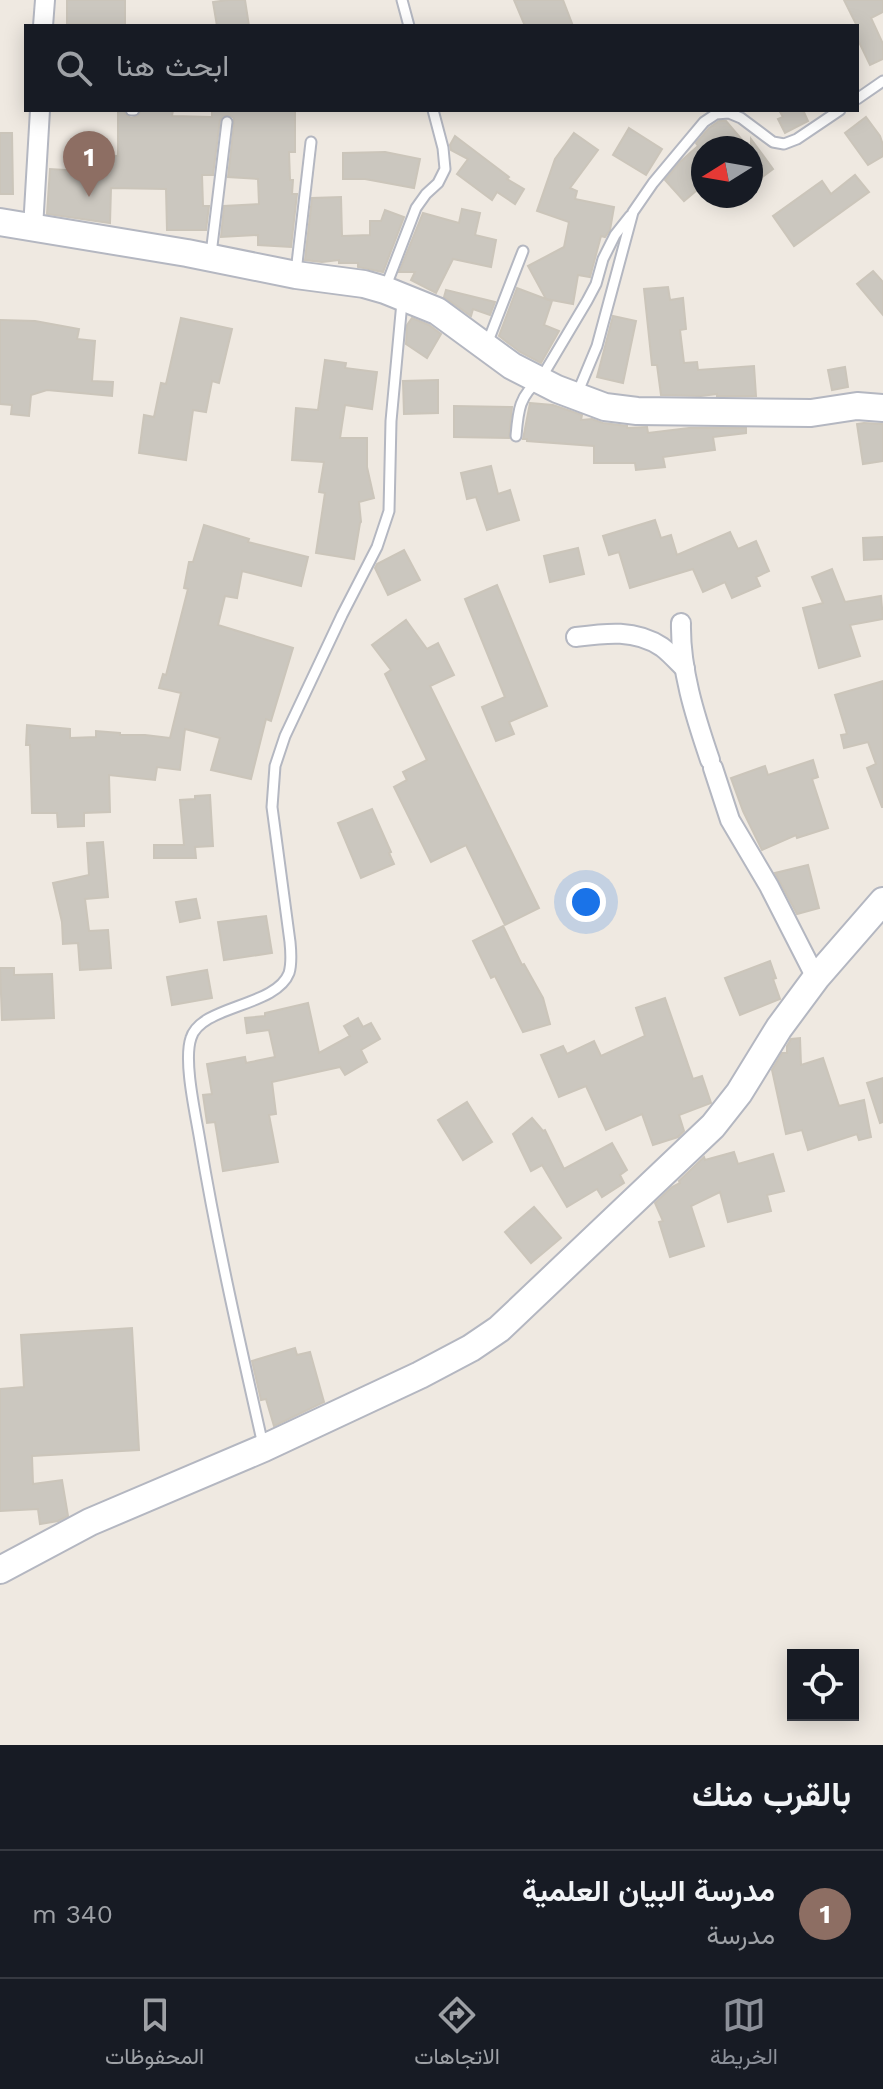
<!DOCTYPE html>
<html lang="ar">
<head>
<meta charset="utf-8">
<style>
	body { margin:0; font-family:"Work Sans",Vazirmatn,sans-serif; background:#242831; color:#f1f3f6; direction:rtl }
	.controls { position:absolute; right:24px; bottom:24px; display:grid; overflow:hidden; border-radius:0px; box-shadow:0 4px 20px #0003 }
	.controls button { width:72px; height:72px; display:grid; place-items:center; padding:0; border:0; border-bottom:2px solid #363941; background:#171b24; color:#f1f3f6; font:40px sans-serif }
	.compass { position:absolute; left:691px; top:136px; width:72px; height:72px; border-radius:50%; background:#171b24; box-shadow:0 4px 20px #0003; rotate:259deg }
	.you { position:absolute; left:586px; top:902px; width:28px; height:28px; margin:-20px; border:6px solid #fff; border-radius:50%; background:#1a73e8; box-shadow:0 0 0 12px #1a73e833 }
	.badge { display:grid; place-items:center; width:52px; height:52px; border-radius:50%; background:#8c9099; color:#fff; font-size:26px; font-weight:700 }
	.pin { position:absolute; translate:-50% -66px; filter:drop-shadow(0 2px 4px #0008) }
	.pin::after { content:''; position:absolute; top:42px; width:28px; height:24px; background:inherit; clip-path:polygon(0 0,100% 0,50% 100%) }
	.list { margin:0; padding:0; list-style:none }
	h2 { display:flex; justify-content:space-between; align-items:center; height:104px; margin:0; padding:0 32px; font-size:34px }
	h2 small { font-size:26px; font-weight:400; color:#9ea1a6 }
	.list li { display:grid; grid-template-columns:52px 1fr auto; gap:24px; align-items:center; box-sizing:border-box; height:128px; padding:0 32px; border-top:2px solid #363941 }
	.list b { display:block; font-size:30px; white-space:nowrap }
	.list p { margin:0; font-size:26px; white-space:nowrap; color:#9ea1a6 }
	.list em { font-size:26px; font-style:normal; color:#9ea1a6 }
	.icon { flex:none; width:44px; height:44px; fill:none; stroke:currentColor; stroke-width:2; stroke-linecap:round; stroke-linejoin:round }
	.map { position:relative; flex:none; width:883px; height:1745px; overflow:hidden; direction:ltr }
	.search { position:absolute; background:#171b24; box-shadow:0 4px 20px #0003; left:24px; right:24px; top:24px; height:88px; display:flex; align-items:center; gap:20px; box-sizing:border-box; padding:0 28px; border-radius:0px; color:#9ea1a6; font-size:30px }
	.sheet { height:232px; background:#171b24 }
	nav { display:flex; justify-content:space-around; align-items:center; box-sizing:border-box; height:112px; border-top:2px solid #363941; background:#171b24; font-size:22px; color:#9ea1a6 }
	nav a { display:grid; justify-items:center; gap:4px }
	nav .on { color:#8c9099 }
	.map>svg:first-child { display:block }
</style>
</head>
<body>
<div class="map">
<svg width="883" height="1745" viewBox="0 0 883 1745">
	<rect width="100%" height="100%" fill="#efe9e1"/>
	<g fill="#cbc7bf" stroke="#cbc5ba" stroke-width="2">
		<path d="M 67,0 L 125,0 L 125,25 L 67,24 Z"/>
		<path d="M 228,0 L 245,0 L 249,26 L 217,26 L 213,2 Z"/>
		<path d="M 514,0 L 563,0 L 573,26 L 525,26 Z"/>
		<path d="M 844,0 L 883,0 L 883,12 L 871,18 L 883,44 L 883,59 L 870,65 L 857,38 L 857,26 Z"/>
		<path d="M 118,110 L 124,110 L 125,114 L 131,118 L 138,116 L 141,110 L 173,110 L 172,116 L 212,117 L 212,110 L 295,110 L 295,152 L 289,152 L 290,180 L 293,180 L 292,194 L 297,194 L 291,247 L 258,245 L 258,235 L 221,237 L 224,206 L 259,204 L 258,179 L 228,177 L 234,123 L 234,118 L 229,115 L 223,116 L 220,120 L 213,175 L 202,175 L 203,206 L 209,206 L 206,230 L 167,230 L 166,189 L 111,188 L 110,223 L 47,214 L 50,169 L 99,172 L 99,155 L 118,156 Z"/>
		<path d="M 779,110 L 803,110 L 808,121 L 785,133 L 778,119 L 783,117 Z"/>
		<path d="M 866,117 L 880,136 L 883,145 L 883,156 L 868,165 L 845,133 Z"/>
		<path d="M 719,121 L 726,121 L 749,148 L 703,148 L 703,185 L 684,201 L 665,180 L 680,162 L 698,146 L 696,143 L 709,128 Z"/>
		<path d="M 629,128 L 662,149 L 646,175 L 613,155 Z"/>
		<path d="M 0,133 L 12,133 L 13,194 L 0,194 Z"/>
		<path d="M 574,133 L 598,150 L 570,188 L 577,191 L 575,199 L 614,207 L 610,230 L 605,237 L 601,236 L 590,277 L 578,275 L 573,304 L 546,299 L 552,301 L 544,325 L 559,331 L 541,363 L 520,352 L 499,336 L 517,288 L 546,299 L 528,266 L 564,247 L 569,222 L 537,211 L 555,159 Z"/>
		<path d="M 455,136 L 509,177 L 507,179 L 524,189 L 515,204 L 497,192 L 492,200 L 457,174 L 468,159 L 451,150 L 450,145 Z"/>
		<path d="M 751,139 L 773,169 L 761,178 L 751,164 Z"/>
		<path d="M 385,152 L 420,159 L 414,188 L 365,179 L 343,179 L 343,153 Z"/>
		<path d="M 855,175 L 869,192 L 794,246 L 773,216 L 822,181 L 831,194 Z"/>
		<path d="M 341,197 L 342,236 L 370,235 L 370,221 L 381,221 L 385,210 L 404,217 L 383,272 L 358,267 L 358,263 L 339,263 L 339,260 L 322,262 L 305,260 L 312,198 Z"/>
		<path d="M 462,209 L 480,213 L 475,235 L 496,240 L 491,267 L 453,259 L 436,293 L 411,280 L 415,272 L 399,272 L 423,213 L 459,223 Z"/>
		<path d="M 873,271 L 883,282 L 883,315 L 857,284 Z"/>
		<path d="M 668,287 L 670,300 L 683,298 L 686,329 L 680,330 L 684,363 L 697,362 L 698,370 L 754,366 L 756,396 L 717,396 L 717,394 L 701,396 L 661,395 L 657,365 L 652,365 L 644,289 Z"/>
		<path d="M 446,290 L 495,302 L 490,315 L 473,309 L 471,316 L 444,297 Z"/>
		<path d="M 613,316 L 636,321 L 623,383 L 597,377 Z"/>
		<path d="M 181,318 L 232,329 L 219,383 L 212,381 L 206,412 L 193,410 L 186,460 L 139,453 L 144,415 L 154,417 L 161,383 L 166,384 Z"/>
		<path d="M 412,318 L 429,325 L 441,334 L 427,358 L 406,344 L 407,325 Z"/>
		<path d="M 0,320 L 35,321 L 79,329 L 77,339 L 95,341 L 92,381 L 113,382 L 112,396 L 47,390 L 31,395 L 29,416 L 11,414 L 12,405 L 0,404 Z"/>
		<path d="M 325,360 L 346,363 L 345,368 L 377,372 L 372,409 L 345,405 L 340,438 L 367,438 L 367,467 L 374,498 L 359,502 L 361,522 L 360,523 L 354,559 L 316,553 L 325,493 L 319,492 L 324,462 L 292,460 L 296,408 L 318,410 Z"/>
		<path d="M 845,367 L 848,387 L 832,390 L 828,370 Z"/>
		<path d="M 438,380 L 438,413 L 404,414 L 403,381 Z"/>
		<path d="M 530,403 L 553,405 L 582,415 L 581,420 L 592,419 L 603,423 L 627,426 L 627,428 L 647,427 L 648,433 L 689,428 L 746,428 L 746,433 L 713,437 L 715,450 L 663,457 L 665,467 L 636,470 L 635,463 L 594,463 L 594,446 L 527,441 L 527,439 L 523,439 Z"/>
		<path d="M 454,406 L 512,407 L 509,438 L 454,437 Z"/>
		<path d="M 864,423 L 883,424 L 883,461 L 863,464 L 857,424 Z"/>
		<path d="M 491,466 L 498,494 L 510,490 L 519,520 L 487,530 L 476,497 L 467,499 L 461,473 Z"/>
		<path d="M 655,520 L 661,538 L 671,535 L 677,555 L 730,532 L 738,549 L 756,541 L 769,571 L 756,577 L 760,586 L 732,598 L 725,582 L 703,592 L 693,569 L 630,588 L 619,552 L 609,555 L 603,536 Z"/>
		<path d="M 204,525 L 249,539 L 248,542 L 308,557 L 301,586 L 242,571 L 237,598 L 225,596 L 218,625 L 293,648 L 271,721 L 266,719 L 251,779 L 211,770 L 220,738 L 185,729 L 180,770 L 157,767 L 155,780 L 109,775 L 110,812 L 84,813 L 84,826 L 58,827 L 57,813 L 32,813 L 30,745 L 26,745 L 27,725 L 70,729 L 70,738 L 96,737 L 96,731 L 120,733 L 120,735 L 145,735 L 170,738 L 181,693 L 159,688 L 163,674 L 166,675 L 188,589 L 184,588 L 189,562 L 193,562 Z"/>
		<path d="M 883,537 L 883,559 L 864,560 L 863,538 Z"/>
		<path d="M 578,548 L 584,574 L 550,582 L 544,556 Z"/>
		<path d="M 404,550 L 420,580 L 388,595 L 375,568 L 377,564 Z"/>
		<path d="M 832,569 L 845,602 L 881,596 L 883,619 L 850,625 L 860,656 L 819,668 L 803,608 L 823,603 L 812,577 Z"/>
		<path d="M 497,585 L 547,706 L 509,722 L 514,734 L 496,741 L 482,707 L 505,697 L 465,599 Z"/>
		<path d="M 406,620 L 427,649 L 438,643 L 454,675 L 430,686 L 539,908 L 505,925 L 466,845 L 431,862 L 394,787 L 407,780 L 403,772 L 427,760 L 385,674 L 391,670 L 372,645 Z"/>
		<path d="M 883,681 L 883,807 L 882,807 L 867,768 L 876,764 L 868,742 L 844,748 L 841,735 L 847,734 L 835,695 Z"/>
		<path d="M 813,760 L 818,777 L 812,779 L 828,828 L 797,838 L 796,835 L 762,850 L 743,811 L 731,778 L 765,766 L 768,775 Z"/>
		<path d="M 210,795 L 213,846 L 195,847 L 196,858 L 154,858 L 154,845 L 184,845 L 180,800 L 195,799 L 195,796 Z"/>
		<path d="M 372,809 L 391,852 L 389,853 L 394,864 L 361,878 L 338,823 Z"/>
		<path d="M 103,842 L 108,897 L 85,899 L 89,931 L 108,930 L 111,968 L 80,970 L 78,943 L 63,944 L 62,922 L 53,883 L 89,875 L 87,843 Z"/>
		<path d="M 808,865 L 819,908 L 797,914 L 775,873 Z"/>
		<path d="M 196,899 L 200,918 L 180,922 L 176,902 Z"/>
		<path d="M 266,916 L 272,953 L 224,960 L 218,922 Z"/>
		<path d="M 503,926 L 522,965 L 524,964 L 543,998 L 550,1024 L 523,1032 L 495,976 L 491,978 L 473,941 Z"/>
		<path d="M 770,961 L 776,978 L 773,979 L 780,999 L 740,1015 L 725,978 Z"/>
		<path d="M 0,968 L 14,968 L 14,975 L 52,974 L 54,1018 L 2,1020 Z"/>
		<path d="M 207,970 L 212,998 L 172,1005 L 167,977 Z"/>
		<path d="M 665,998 L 693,1079 L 702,1076 L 711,1103 L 679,1115 L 684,1131 L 678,1137 L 653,1145 L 642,1114 L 606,1130 L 586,1086 L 559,1097 L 541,1055 L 563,1046 L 567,1054 L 594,1041 L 601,1056 L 645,1036 L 636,1008 Z"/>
		<path d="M 308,1003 L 319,1053 L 350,1036 L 344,1026 L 358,1018 L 363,1027 L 371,1023 L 380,1039 L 361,1050 L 367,1062 L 345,1075 L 340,1067 L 272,1082 L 276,1114 L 269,1115 L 278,1162 L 223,1171 L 215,1122 L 207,1123 L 203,1095 L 212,1094 L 207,1064 L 245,1057 L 246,1063 L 275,1057 L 269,1030 L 247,1033 L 245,1018 L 265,1016 L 265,1013 Z"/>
		<path d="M 800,1038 L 801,1065 L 823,1058 L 839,1106 L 864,1100 L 871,1137 L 859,1140 L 857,1134 L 808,1150 L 802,1130 L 786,1134 L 772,1070 L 782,1053 L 787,1053 L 787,1046 L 791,1039 Z"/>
		<path d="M 883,1078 L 883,1122 L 880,1123 L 867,1083 Z"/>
		<path d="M 467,1102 L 492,1142 L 463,1160 L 438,1120 Z"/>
		<path d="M 532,1118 L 543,1131 L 545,1130 L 564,1169 L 612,1143 L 627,1170 L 620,1175 L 624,1183 L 602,1197 L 597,1189 L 567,1207 L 542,1165 L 531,1171 L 513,1134 Z"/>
		<path d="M 734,1152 L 738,1164 L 773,1154 L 784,1191 L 767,1195 L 771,1211 L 728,1222 L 720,1192 L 691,1206 L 704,1246 L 670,1257 L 659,1222 L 663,1221 L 655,1203 L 672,1187 L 680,1183 L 679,1181 L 704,1157 L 705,1160 Z"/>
		<path d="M 534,1207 L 561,1238 L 531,1263 L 505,1232 Z"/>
		<path d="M 132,1328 L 139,1450 L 32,1456 L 33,1484 L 62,1480 L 68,1516 L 58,1521 L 40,1524 L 38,1509 L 0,1511 L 0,1389 L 24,1387 L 21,1335 Z"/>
		<path d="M 295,1348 L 297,1355 L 310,1352 L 324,1402 L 274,1426 L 266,1399 L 261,1400 L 252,1361 Z"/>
	</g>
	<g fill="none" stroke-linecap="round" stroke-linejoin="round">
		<g stroke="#b4b7c1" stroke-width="13">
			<g id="lane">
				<path d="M 402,0 L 409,26"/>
				<path d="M 857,99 L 883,81"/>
				<path d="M 131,110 L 134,110"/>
				<path d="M 211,254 L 227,122"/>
				<path d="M 296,272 L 311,142"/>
				<path d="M 386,286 L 416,208 L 426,194 L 438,183 L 445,169 L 443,148 L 433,110"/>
				<path d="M 487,344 L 523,251"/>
				<path d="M 577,394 L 597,346 L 633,212 L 653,183 L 704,122 L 716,114 L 729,113 L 741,118 L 773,142 L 784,144 L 797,139 L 840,110"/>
				<path d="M 516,436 C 518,412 519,395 540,380 L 587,301 L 596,284 L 603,259 L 615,235 L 630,216"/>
				<path d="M 263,1445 C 240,1343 217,1243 200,1141 C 196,1116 183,1061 191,1038 C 201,1005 276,1007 289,973 C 292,963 291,952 290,942 L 272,807 L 275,766 L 285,736 L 342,615 L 377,547 L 389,511 L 391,421 L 402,302"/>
			</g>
		</g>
		<g stroke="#b4b7c1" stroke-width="22">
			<g id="street">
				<path d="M 43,26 L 45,0"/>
				<path d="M 33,228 L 40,110"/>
				<path d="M 681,623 C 680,669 695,716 710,760"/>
				<path d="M 576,637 C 606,633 635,629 662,647 C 670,653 678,662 685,669"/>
				<path d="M 713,768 L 730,820 L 769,886 L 816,978"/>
			</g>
		</g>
		<g stroke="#b4b7c1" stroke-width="30">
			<g id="secondary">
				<path d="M 0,222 L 187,253 L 296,275 L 364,284 L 385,290 L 437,311 L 512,366 L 557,389 L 605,407 L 637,411 L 811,413 L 857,406 L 883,408"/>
				<path d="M 0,1570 L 90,1522 L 264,1448 L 420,1375 L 471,1348 L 499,1329 L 713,1126 L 739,1093 L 779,1028 L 816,978 L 883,901"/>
			</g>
		</g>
		<use href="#lane" stroke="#fff" stroke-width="9"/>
		<use href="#street" stroke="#fff" stroke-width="18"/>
		<use href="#secondary" stroke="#fff" stroke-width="26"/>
	</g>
</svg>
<div class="controls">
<button><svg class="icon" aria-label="locate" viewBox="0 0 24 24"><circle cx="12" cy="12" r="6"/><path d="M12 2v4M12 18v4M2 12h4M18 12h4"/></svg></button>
</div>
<svg class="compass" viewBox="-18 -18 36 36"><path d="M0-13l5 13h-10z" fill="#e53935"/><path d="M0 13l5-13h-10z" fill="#9ea1a6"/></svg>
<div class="you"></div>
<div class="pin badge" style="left:89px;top:197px;background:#8d6e63">1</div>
<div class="search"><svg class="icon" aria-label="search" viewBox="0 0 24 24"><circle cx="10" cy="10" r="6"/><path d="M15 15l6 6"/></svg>ابحث هنا</div>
</div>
<section class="sheet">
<h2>بالقرب منك<small></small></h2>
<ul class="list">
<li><span class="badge" style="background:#8d6e63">1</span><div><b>مدرسة البيان العلمية</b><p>مدرسة</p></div><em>340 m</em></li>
</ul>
</section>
<nav>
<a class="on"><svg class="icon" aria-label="map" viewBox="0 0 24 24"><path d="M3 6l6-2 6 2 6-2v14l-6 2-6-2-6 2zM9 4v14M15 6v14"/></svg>الخريطة</a>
<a><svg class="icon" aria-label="directions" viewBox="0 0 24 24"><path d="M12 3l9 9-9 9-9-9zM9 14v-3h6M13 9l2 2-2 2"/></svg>الاتجاهات</a>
<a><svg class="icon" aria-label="saved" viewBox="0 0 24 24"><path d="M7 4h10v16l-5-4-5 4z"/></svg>المحفوظات</a>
</nav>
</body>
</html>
